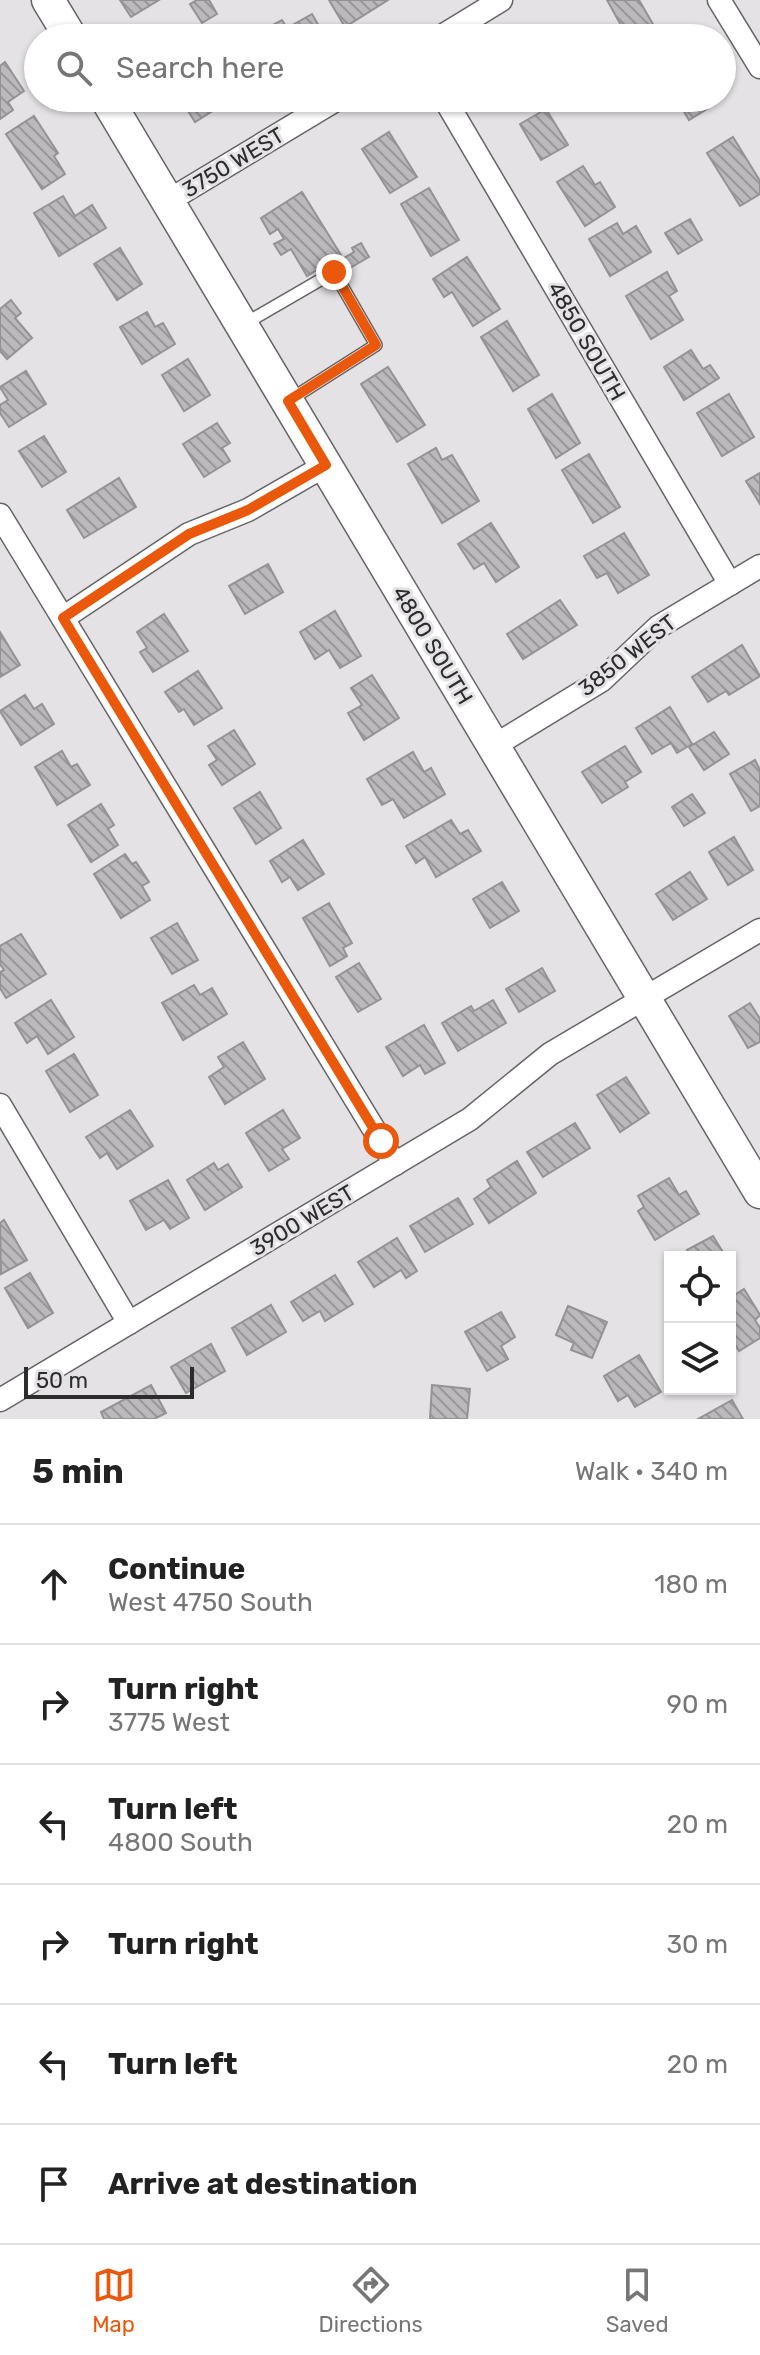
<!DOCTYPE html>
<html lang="en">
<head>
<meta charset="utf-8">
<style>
	body { margin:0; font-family:Rubik,sans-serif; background:#f2f2f2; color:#222 }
	.controls { position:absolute; right:24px; bottom:24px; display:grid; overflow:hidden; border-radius:0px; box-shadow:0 2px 6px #0004 }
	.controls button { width:72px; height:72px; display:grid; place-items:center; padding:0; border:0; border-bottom:2px solid #e0e0e0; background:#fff; color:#222; font:40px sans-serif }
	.scale { position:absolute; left:24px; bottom:20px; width:170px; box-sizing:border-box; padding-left:8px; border:4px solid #2c2c2d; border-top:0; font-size:22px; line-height:28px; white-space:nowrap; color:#2c2c2d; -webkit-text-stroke:6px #e4e2e5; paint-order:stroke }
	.stop { position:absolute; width:24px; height:24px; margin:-18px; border:6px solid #ea580c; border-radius:50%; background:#fff }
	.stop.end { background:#ea580c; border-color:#fff; box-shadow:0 2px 8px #0008 }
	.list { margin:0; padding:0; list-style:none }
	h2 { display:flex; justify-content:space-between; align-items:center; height:104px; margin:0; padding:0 32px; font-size:34px }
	h2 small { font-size:26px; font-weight:400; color:#767676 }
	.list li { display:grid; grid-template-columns:52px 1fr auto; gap:24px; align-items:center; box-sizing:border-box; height:120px; padding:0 32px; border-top:2px solid #e0e0e0 }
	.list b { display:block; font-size:30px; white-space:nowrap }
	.list p { margin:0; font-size:26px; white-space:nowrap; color:#767676 }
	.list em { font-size:26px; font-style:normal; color:#767676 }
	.icon { flex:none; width:44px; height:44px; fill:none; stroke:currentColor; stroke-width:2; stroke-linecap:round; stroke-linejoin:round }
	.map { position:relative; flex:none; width:760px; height:1419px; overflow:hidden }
	.search { position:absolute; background:#fff; box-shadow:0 2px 6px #0004; left:24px; right:24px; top:24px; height:88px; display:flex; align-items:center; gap:20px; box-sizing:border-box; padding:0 28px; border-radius:44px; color:#767676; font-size:30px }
	.sheet { height:824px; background:#fff }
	nav { display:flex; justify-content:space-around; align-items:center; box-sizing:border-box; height:112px; border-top:2px solid #e0e0e0; background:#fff; font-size:22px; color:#767676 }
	nav a { display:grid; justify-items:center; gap:4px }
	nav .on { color:#ea580c }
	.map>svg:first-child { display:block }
</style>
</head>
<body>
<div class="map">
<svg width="760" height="1419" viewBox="0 0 760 1419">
	<defs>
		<pattern id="building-back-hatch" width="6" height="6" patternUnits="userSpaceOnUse" patternTransform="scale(2)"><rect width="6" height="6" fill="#bcb9bd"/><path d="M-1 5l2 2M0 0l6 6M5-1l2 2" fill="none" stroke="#99979a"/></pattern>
	</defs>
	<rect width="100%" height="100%" fill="#e4e2e5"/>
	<g fill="url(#building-back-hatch)" stroke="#959295" stroke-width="2">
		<path d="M 120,0 L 159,0 L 131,17 Z"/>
		<path d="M 197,0 L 209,0 L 217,14 L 202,23 L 190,4 Z"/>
		<path d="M 329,0 L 388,0 L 345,27 Z"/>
		<path d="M 607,0 L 639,0 L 661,38 L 628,38 Z"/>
		<path d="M 312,14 L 326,38 L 271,38 L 267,28 L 282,20 L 287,28 Z"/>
		<path d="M 5,62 L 24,91 L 8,102 L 13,110 L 0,119 L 0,66 Z"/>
		<path d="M 180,98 L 233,98 L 195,122 Z"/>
		<path d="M 676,98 L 711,98 L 715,104 L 689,120 Z"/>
		<path d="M 546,109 L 568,145 L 541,160 L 520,124 Z"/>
		<path d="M 34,116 L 58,153 L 54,156 L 65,174 L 42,189 L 6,134 Z"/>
		<path d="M 389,132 L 417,177 L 390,193 L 362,149 Z"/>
		<path d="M 733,137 L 760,181 L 760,194 L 740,206 L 707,153 Z"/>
		<path d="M 583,166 L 595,185 L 600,182 L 615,207 L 585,226 L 557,182 Z"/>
		<path d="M 429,188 L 459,240 L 431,256 L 401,204 Z"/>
		<path d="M 302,192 L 341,255 L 307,276 L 291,249 L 281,255 L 274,244 L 284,239 L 278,229 L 270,234 L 261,218 Z"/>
		<path d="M 63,196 L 75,216 L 92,205 L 106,228 L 59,256 L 34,213 Z"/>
		<path d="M 690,219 L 702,240 L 678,254 L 665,233 Z"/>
		<path d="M 617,223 L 623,234 L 636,226 L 651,252 L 610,276 L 589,239 Z"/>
		<path d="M 361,243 L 369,257 L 350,268 L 344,258 L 354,252 L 352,248 Z"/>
		<path d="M 120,248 L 142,284 L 117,300 L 94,264 Z"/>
		<path d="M 467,257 L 500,309 L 473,326 L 452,292 L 444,297 L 433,279 Z"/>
		<path d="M 667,272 L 677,291 L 669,296 L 683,320 L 651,339 L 626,296 Z"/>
		<path d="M 11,300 L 21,313 L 15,318 L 32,338 L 7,359 L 0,351 L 0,309 Z"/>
		<path d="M 147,312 L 155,327 L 163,323 L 175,344 L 142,364 L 120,327 Z"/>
		<path d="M 507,321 L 539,375 L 513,391 L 481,337 Z"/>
		<path d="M 691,350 L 703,369 L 710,365 L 719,378 L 684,400 L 664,367 Z"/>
		<path d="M 188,359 L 210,395 L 184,411 L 162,375 Z"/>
		<path d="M 388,367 L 425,425 L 397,442 L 361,384 Z"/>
		<path d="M 26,371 L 46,404 L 9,427 L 0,413 L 0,405 L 8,400 L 0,387 Z"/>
		<path d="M 552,394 L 580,443 L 556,458 L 528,409 Z"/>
		<path d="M 729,394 L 754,437 L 722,456 L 697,413 Z"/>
		<path d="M 217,423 L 230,443 L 222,448 L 230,461 L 204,477 L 183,444 Z"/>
		<path d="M 44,436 L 66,472 L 42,487 L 19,451 Z"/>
		<path d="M 436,448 L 442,460 L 452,455 L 479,501 L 442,523 L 408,464 Z"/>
		<path d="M 589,454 L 620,507 L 593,523 L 562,470 Z"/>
		<path d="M 760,473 L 760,504 L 746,481 Z"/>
		<path d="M 119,478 L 136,507 L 84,538 L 67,510 Z"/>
		<path d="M 491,523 L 519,567 L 496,582 L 484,563 L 474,569 L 458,544 Z"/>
		<path d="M 624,533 L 649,575 L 618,593 L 607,573 L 597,578 L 584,556 Z"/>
		<path d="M 268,564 L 283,592 L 245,614 L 229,586 Z"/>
		<path d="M 560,600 L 577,625 L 523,659 L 507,634 Z"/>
		<path d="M 335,611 L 361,656 L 340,668 L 329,650 L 315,659 L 300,632 Z"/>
		<path d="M 164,614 L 188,651 L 153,672 L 140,652 L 147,648 L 137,632 Z"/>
		<path d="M 0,632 L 20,665 L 0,677 Z"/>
		<path d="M 742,645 L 760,676 L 729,695 L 726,691 L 708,702 L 692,677 Z"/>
		<path d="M 198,671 L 222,708 L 194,725 L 184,709 L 179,712 L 165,692 Z"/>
		<path d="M 372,675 L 399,718 L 364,740 L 348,713 L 362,705 L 351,688 Z"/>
		<path d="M 25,695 L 34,709 L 42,704 L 54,724 L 21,745 L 0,711 Z"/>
		<path d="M 670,707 L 692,744 L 677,753 L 671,743 L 652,754 L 636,728 Z"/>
		<path d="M 234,730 L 255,764 L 222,785 L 209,765 L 217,760 L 208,746 Z"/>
		<path d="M 714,732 L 729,754 L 704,770 L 689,747 Z"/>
		<path d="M 625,746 L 641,772 L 625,782 L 628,787 L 602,803 L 582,772 Z"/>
		<path d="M 62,751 L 71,767 L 77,764 L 90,785 L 57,805 L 35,767 Z"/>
		<path d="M 413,752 L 424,772 L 431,768 L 445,794 L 404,818 L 393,799 L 382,805 L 367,779 Z"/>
		<path d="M 755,760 L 760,770 L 760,806 L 751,811 L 730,774 Z"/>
		<path d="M 260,792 L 281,828 L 256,844 L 234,808 Z"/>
		<path d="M 692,794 L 705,813 L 684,826 L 672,807 Z"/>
		<path d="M 101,804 L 114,825 L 108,829 L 118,845 L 91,862 L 68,825 Z"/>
		<path d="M 451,820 L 460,834 L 468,830 L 481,851 L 436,877 L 425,857 L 416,863 L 406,846 Z"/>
		<path d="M 734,837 L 753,870 L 728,885 L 709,852 Z"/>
		<path d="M 303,840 L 324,874 L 298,890 L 290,877 L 282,882 L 270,861 Z"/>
		<path d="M 125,854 L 132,864 L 136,862 L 149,882 L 142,886 L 150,900 L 121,918 L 94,874 Z"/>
		<path d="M 690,872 L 707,899 L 673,920 L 656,894 Z"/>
		<path d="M 502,882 L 519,911 L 490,928 L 473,899 Z"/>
		<path d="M 329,903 L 352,943 L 343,948 L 347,956 L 330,966 L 303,918 Z"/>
		<path d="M 177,923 L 198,960 L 172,974 L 151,938 Z"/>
		<path d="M 21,934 L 46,974 L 6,998 L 0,988 L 0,972 L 4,970 L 0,964 L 0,946 Z"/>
		<path d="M 359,963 L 381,999 L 358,1012 L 336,977 Z"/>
		<path d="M 542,968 L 555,991 L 519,1012 L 506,989 Z"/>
		<path d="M 194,985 L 200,995 L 212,988 L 227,1014 L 183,1040 L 162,1003 Z"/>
		<path d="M 51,1000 L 74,1037 L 48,1054 L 37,1036 L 27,1043 L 15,1023 Z"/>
		<path d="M 493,1000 L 506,1023 L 458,1051 L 442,1023 L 471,1006 L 474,1011 Z"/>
		<path d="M 750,1003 L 760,1019 L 760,1042 L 748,1048 L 729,1016 Z"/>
		<path d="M 424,1025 L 445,1063 L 425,1074 L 420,1065 L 403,1076 L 386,1047 Z"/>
		<path d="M 243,1042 L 265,1079 L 225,1104 L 209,1077 L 224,1067 L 218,1057 Z"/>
		<path d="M 74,1054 L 98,1095 L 70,1112 L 46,1071 Z"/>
		<path d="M 626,1077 L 649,1113 L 620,1132 L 597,1095 Z"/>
		<path d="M 130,1110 L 153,1146 L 117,1169 L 107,1153 L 100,1158 L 86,1137 Z"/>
		<path d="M 283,1110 L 300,1138 L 282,1149 L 289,1159 L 269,1171 L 246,1133 Z"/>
		<path d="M 575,1123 L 590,1148 L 543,1177 L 527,1152 Z"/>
		<path d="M 517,1161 L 536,1193 L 489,1223 L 474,1199 L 491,1187 L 487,1180 Z"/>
		<path d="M 214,1163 L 218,1170 L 228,1164 L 242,1187 L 205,1210 L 187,1180 Z"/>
		<path d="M 669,1178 L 679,1195 L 686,1191 L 699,1214 L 655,1240 L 638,1211 L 644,1207 L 638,1196 Z"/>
		<path d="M 168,1180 L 189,1218 L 170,1229 L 164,1220 L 146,1230 L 130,1201 Z"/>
		<path d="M 458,1198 L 473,1224 L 425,1252 L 410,1226 Z"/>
		<path d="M 4,1220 L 27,1260 L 1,1274 L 0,1223 Z"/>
		<path d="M 713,1236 L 726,1257 L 691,1257 L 687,1250 Z"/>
		<path d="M 397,1238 L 417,1271 L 406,1278 L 401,1270 L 374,1287 L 358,1262 Z"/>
		<path d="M 30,1273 L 53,1313 L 28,1328 L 5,1288 Z"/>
		<path d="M 335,1275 L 353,1304 L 325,1321 L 320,1311 L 303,1321 L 291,1302 Z"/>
		<path d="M 744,1289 L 760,1315 L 755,1320 L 760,1328 L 760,1338 L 739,1351 L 730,1336 L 730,1298 Z"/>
		<path d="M 271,1305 L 286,1332 L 247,1355 L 232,1328 Z"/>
		<path d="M 568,1306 L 607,1322 L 592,1358 L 571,1350 L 574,1343 L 556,1335 Z"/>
		<path d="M 501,1312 L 515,1337 L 501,1346 L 508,1359 L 487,1371 L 465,1332 Z"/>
		<path d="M 211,1344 L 225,1371 L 186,1393 L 171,1367 Z"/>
		<path d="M 639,1355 L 661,1392 L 635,1407 L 628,1395 L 618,1401 L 604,1376 Z"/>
		<path d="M 151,1385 L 166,1413 L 154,1419 L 104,1419 L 101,1412 Z"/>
		<path d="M 432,1385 L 470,1389 L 467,1419 L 430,1419 Z"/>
		<path d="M 732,1400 L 743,1419 L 698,1419 Z"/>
	</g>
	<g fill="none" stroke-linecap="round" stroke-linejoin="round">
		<g stroke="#666467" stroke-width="14">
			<path id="lane" d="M 246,323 L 334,272 L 376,345 L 288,401"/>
		</g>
		<g stroke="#666467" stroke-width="25">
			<g id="street">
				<path d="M 719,0 L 760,67"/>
				<path d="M 439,38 L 501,0"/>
				<path d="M 444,98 L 730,584"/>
				<path d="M 168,201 L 339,98"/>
				<path d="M 0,515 L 395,1164"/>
				<path d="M 63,618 L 189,534 L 248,510 L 326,465"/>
				<path d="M 494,746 L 602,680 L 658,627 L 760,566"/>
				<path d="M 0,1105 L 129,1323"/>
				<path d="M 0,1400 L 470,1119 L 550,1054 L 760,930"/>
			</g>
		</g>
		<g stroke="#666467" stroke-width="35">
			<g id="secondary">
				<path d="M 48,0 L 71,38"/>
				<path d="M 106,98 L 760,1192"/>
			</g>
		</g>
		<use href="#lane" stroke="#fff" stroke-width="11"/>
		<use href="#street" stroke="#fff" stroke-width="22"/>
		<use href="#secondary" stroke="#fff" stroke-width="32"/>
	</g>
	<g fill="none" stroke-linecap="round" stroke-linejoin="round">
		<path stroke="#ea580c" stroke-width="10" d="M 334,272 L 376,345 L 288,401 L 326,465 L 248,510 L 189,534 L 63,618 L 381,1141"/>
	</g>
	<g text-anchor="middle" stroke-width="6" stroke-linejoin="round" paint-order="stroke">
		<g font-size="22" fill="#2c2c2d" stroke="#e4e2e5">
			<text transform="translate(233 162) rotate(-31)" y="8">3750 WEST</text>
			<text transform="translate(587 341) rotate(60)" y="8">4850 SOUTH</text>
			<text transform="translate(433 645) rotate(59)" y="8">4800 SOUTH</text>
			<text transform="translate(627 655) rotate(-38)" y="8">3850 WEST</text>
			<text transform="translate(302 1220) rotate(-31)" y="8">3900 WEST</text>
		</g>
	</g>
</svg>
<div class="controls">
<button><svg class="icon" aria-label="locate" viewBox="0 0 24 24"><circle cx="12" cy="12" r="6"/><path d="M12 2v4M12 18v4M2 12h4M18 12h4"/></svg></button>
<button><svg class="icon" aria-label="layers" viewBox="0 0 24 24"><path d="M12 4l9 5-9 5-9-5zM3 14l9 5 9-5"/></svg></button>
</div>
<div class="scale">50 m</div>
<div class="stop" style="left:381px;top:1141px"></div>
<div class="stop end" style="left:334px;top:272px"></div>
<div class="search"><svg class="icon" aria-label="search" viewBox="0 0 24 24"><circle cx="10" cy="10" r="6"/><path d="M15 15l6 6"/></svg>Search here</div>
</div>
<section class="sheet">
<h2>5 min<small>Walk · 340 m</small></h2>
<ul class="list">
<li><svg class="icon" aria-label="ahead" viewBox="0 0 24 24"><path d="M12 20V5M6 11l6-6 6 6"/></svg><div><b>Continue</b><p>West 4750 South</p></div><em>180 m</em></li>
<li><svg class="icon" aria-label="right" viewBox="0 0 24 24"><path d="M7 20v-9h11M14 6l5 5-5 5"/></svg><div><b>Turn right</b><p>3775 West</p></div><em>90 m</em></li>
<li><svg class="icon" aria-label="left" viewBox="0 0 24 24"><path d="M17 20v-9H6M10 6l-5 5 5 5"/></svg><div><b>Turn left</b><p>4800 South</p></div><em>20 m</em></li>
<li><svg class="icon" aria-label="right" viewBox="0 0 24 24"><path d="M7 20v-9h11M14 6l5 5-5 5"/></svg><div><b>Turn right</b></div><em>30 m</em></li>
<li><svg class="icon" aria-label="left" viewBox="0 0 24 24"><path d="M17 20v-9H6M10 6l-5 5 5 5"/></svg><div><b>Turn left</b></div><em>20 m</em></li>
<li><svg class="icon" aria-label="arrive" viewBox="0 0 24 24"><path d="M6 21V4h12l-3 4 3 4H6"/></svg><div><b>Arrive at destination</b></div></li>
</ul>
</section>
<nav>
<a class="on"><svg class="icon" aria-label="map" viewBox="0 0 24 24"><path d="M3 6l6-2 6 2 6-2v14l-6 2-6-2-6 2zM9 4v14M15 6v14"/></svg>Map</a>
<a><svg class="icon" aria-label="directions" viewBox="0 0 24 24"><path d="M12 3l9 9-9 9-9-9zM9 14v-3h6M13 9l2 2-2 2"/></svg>Directions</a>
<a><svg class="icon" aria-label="saved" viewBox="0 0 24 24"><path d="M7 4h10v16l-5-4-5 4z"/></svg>Saved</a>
</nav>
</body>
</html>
